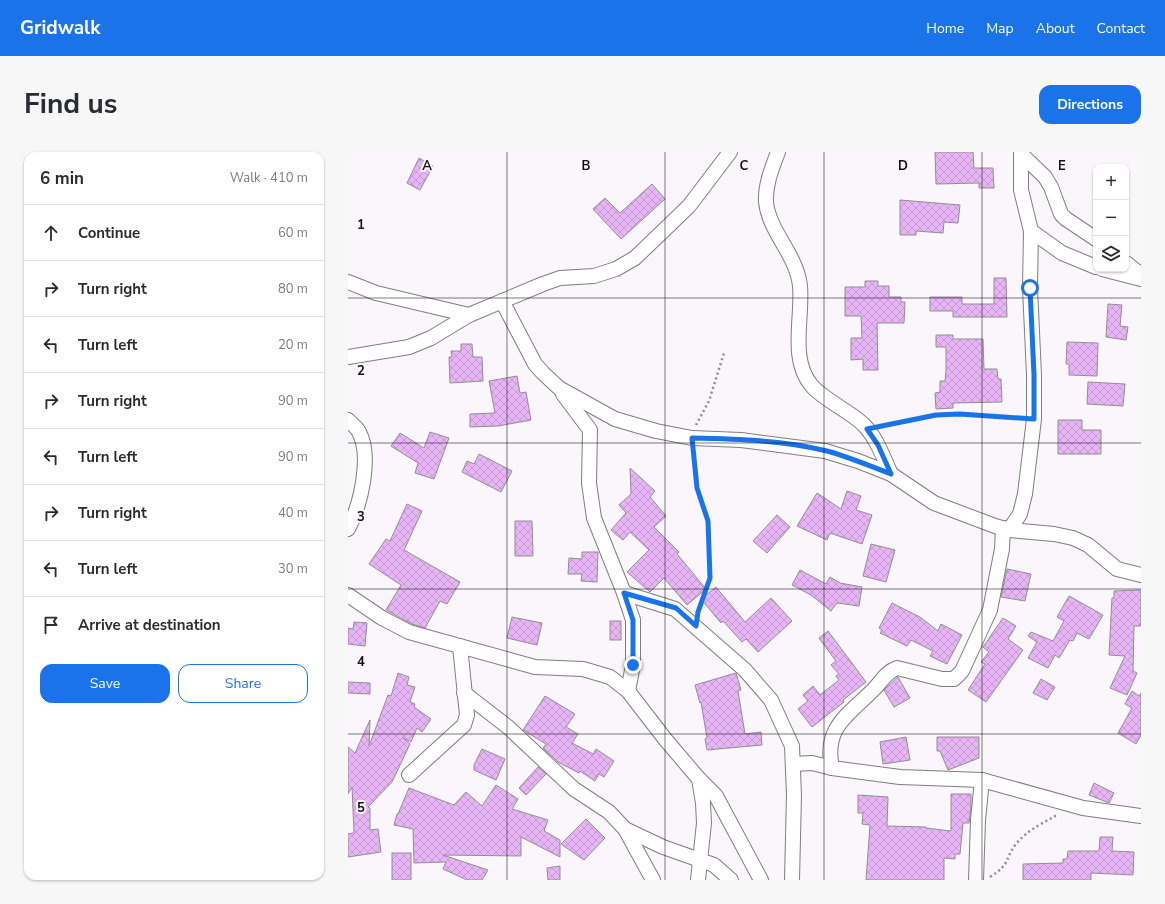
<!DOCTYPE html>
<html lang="en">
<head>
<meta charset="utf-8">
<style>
	body { margin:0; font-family:"Nunito Sans",sans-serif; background:#f7f7f7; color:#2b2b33 }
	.controls { position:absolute; right:12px; top:12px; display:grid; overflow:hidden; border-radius:8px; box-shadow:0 1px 3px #0004 }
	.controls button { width:36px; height:36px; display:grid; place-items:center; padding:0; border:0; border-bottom:1px solid #e1e1e2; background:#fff; color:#2b2b33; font:20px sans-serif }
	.stop { position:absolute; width:12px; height:12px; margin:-9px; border:3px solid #1a73e8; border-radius:50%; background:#fff }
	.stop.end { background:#1a73e8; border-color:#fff; box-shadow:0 1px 4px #0008 }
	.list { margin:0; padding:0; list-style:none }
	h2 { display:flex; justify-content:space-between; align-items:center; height:52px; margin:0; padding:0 16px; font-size:17px }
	h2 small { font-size:13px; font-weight:400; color:#7c7c81 }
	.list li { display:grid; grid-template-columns:26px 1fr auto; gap:12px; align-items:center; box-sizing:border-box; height:56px; padding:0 16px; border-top:1px solid #e1e1e2 }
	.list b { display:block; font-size:15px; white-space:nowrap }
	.list em { font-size:13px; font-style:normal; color:#7c7c81 }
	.actions { display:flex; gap:8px; padding:12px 16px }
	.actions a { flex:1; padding:9px 0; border:1px solid #1a73e8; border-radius:12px; text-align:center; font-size:14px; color:#1a73e8 }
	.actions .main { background:#1a73e8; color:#fff }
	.icon { flex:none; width:22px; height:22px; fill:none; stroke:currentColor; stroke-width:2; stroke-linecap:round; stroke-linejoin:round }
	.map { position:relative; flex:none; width:793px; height:728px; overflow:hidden; border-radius:12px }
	header { display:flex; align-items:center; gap:24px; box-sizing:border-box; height:56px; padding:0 20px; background:#1a73e8; color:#fff }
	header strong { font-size:19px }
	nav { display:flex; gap:22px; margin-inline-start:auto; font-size:14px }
	.intro { display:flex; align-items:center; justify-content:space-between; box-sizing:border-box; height:96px; padding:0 24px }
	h1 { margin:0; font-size:28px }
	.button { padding:10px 18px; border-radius:12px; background:#1a73e8; color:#fff; font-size:14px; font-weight:700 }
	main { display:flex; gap:24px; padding:0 24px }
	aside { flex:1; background:#fff; border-radius:12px; box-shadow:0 1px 3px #0004 }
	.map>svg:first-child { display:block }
</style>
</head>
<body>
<header>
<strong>Gridwalk</strong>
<nav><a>Home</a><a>Map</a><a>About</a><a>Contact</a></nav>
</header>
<div class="intro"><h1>Find us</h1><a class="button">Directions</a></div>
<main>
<aside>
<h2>6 min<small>Walk · 410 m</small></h2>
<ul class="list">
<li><svg class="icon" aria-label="ahead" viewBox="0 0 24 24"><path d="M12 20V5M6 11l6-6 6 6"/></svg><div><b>Continue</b></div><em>60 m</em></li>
<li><svg class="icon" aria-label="right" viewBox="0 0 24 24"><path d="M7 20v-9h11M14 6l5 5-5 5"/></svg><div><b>Turn right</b></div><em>80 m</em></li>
<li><svg class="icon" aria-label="left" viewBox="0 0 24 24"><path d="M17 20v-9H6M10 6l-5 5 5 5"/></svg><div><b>Turn left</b></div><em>20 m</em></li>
<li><svg class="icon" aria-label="right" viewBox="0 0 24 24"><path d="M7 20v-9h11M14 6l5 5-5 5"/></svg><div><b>Turn right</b></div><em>90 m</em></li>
<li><svg class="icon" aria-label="left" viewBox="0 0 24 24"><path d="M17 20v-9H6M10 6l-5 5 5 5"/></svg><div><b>Turn left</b></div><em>90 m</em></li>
<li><svg class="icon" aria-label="right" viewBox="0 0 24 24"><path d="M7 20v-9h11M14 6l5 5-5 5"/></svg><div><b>Turn right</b></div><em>40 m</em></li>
<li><svg class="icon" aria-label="left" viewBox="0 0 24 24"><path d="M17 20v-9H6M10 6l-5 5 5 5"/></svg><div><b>Turn left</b></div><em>30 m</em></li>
<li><svg class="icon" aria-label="arrive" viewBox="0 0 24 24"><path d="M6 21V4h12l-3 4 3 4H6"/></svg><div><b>Arrive at destination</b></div></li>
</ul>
<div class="actions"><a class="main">Save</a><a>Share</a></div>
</aside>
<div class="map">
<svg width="793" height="728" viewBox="0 0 793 728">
	<defs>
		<pattern id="building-cross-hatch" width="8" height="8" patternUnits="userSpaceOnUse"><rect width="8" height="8" fill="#e7b5f5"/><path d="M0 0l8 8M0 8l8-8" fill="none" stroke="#c59bd1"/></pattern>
	</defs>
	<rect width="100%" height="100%" fill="#faf6fb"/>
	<g fill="url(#building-cross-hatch)" stroke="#918d92">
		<path d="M 587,0 L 625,0 L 626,16 L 645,16 L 646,36 L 631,36 L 631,31 L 588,32 Z"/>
		<path d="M 71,6 L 85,14 L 72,38 L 59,31 Z"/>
		<path d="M 304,32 L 317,47 L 273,87 L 245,57 L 257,46 L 272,61 Z"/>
		<path d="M 552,48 L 612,53 L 610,71 L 596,70 L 595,81 L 568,79 L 568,83 L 552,83 Z"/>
		<path d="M 646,126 L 658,126 L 659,165 L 605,165 L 605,159 L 582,159 L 582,145 L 614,145 L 614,152 L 646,152 Z"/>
		<path d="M 517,129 L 530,129 L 530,134 L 541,134 L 541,145 L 553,145 L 553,150 L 557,150 L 556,171 L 529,171 L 530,218 L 515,218 L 515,207 L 503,208 L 503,186 L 514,186 L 513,164 L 497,164 L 497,135 L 517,135 Z"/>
		<path d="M 760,152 L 774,153 L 772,174 L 780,175 L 778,188 L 758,185 Z"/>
		<path d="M 588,183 L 605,183 L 605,187 L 635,187 L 636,217 L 649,217 L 650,227 L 653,227 L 654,250 L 605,251 L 605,256 L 588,257 L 587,241 L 592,240 L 592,229 L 597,229 L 598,218 L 598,195 L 588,195 Z"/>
		<path d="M 719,190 L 750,191 L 749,224 L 721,223 L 721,212 L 718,212 Z"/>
		<path d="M 113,192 L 124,192 L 125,205 L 134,205 L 135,229 L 102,231 L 101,205 L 104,205 L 103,199 L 113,199 Z"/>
		<path d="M 169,224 L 172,241 L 178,240 L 183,268 L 150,274 L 122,275 L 122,262 L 147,261 L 141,229 Z"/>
		<path d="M 740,230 L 777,232 L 775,254 L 739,252 Z"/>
		<path d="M 710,268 L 734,268 L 734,278 L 753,278 L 753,302 L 710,302 Z"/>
		<path d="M 82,280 L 101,286 L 86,327 L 67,321 L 70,311 L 43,294 L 52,281 L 76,296 Z"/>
		<path d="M 131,302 L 164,319 L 153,340 L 114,320 L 119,309 L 126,312 Z"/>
		<path d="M 282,316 L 307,339 L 302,345 L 318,364 L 306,375 L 331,400 L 329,402 L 358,437 L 339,453 L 316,426 L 302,440 L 279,420 L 301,398 L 282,380 L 275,388 L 263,378 L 278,361 L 271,353 L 283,342 Z"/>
		<path d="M 499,339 L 513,344 L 508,358 L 524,363 L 514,392 L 482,381 L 479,388 L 449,374 L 469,341 L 493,357 Z"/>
		<path d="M 59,352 L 74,359 L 56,398 L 112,430 L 99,452 L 92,449 L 77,476 L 64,472 L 38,458 L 53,433 L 21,412 L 38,387 L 42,389 Z"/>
		<path d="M 429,363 L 442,375 L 419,401 L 405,389 Z"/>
		<path d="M 167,369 L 184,369 L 185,404 L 167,404 Z"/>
		<path d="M 523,392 L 547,398 L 538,430 L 515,424 Z"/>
		<path d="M 234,400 L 250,400 L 249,430 L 233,429 L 234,422 L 220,422 L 221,406 L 234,407 Z"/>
		<path d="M 659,417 L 683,422 L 677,449 L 653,445 Z"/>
		<path d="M 452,418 L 478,432 L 482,425 L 492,431 L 514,435 L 511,454 L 489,451 L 483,459 L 463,443 L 444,433 Z"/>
		<path d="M 368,435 L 397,470 L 423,446 L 444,469 L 410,500 L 398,487 L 394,490 L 375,469 L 373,471 L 353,447 Z"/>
		<path d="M 793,438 L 793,474 L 786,474 L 785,519 L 789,521 L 779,543 L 762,536 L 777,504 L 761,503 L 764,446 L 766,446 L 766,439 Z"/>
		<path d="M 721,444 L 755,463 L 741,487 L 729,481 L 725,489 L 722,488 L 711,506 L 707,503 L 700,516 L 680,506 L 689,490 L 680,484 L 683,480 L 705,489 L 716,469 L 709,465 Z"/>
		<path d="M 544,451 L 572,465 L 590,479 L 593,472 L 614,483 L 599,512 L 582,504 L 585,499 L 563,488 L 559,494 L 532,481 L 534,478 L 531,476 Z"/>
		<path d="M 164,465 L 194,471 L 189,493 L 159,486 Z"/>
		<path d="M 655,466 L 668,474 L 660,487 L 675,498 L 638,550 L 620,538 L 637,512 L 633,510 L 641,500 L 635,495 Z"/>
		<rect x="262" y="469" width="11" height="19"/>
		<path d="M 6,470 L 19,471 L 17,494 L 0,492 L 0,476 L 5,477 Z"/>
		<path d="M 480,479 L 518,530 L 495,548 L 496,550 L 464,575 L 450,557 L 460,549 L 455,543 L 465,534 L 472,543 L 491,528 L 488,524 L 491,522 L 483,513 L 488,509 L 471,486 Z"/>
		<path d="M 50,521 L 61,525 L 59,533 L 67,535 L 62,550 L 67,552 L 66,555 L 83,567 L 74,580 L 69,576 L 63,590 L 55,586 L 62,592 L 44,630 L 20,655 L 22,656 L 22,678 L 30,677 L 33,700 L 0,705 L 0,682 L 6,681 L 4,635 L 0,642 L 0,595 L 7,601 L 22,568 L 21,594 L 40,543 L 43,544 Z"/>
		<path d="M 388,521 L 393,538 L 390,539 L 397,582 L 413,580 L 414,593 L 359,598 L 357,587 L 359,586 L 353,550 L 352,551 L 347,533 Z"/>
		<path d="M 550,525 L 562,546 L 546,555 L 536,538 Z"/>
		<path d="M 693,527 L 707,535 L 699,548 L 685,541 Z"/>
		<path d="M 0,530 L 22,531 L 22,542 L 0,541 Z"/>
		<path d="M 784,539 L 791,544 L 793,541 L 793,583 L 788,592 L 770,581 L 784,556 L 777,552 Z"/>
		<path d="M 197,544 L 227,562 L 218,575 L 230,582 L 224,591 L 245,602 L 248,597 L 266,609 L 256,625 L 251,622 L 247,629 L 232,619 L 231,621 L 210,610 L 195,596 L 198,592 L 175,578 Z"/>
		<path d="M 558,585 L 562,608 L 535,612 L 532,590 Z"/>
		<path d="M 589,585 L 631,585 L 631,606 L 600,618 L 592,599 L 589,599 Z"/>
		<path d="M 134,597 L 157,607 L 148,628 L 126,618 L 126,613 Z"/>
		<path d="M 190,615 L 198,622 L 178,643 L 171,636 Z"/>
		<path d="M 746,631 L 766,641 L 761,651 L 741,643 Z"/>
		<path d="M 148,633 L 170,647 L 164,657 L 200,668 L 196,679 L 212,688 L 212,705 L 173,685 L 173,704 L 95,703 L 140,718 L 134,728 L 119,728 L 95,717 L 98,710 L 66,711 L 65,677 L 46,673 L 49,662 L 50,662 L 61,636 L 106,653 L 118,640 L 134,654 Z"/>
		<path d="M 603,642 L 623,642 L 623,656 L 621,671 L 615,671 L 612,702 L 607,702 L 607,707 L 596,706 L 596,728 L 518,728 L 522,673 L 514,672 L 515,661 L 510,661 L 510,643 L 540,645 L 539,674 L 578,675 L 578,676 L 603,679 Z"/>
		<path d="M 238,667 L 257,686 L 236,708 L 213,692 Z"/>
		<path d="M 752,685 L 765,685 L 764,699 L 786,700 L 785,723 L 743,721 L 743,728 L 675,728 L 675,712 L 715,711 L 715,707 L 719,707 L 720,699 L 751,699 Z"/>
		<rect x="44" y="701" width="19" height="27"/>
		<path d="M 212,714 L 212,728 L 200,728 L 199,716 Z"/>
	</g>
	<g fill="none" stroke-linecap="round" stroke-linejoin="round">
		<g stroke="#807c81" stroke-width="16">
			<g id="street">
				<path d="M 430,0 C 424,16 417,33 418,50 C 421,80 449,103 452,134 C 455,165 441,208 464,234 C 475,247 501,259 515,272 C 529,286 535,305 543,322"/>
				<path d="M 673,2 L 697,25 L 703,35 L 713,62 L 718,67 L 748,87"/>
				<path d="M 683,79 L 714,101 L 748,115"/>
				<path d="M 778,111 L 793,123"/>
				<path d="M 754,117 L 793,127"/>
				<path d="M 0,130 L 28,141 L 121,163"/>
				<path d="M 154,149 L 187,212 L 195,221 L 211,236 L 267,267 L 308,279 L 344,286 L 393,288 L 477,299 L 510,309 L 543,322 L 586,351 L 647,374 L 661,378 L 706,382 L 725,386 L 740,393 L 769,417 L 793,423"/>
				<path d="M 0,205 L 61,195 L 83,186 L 121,163 L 195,132 L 212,126 L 246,124 L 268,117 L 287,106 L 341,54 L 382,0"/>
				<path d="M 215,242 L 242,278 L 241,331 L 246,366 L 276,441 L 285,468 L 285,513 L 280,539"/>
				<path d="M 0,268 C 3,272 9,275 11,280 C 24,304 13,353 0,377"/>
				<path d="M 661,378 L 672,362 L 677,342 L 686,267 L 686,223 L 682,136 L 683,79 L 673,38 L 673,0"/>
				<path d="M 276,441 L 327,457 L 397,518 L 423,548 L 444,594 L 446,643 L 444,728"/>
				<path d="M 0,443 L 34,466 L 61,480 L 187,515 L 235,517 L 262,525 L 280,539 L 317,587 L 351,627 L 355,651 L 356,671 L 350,728"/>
				<path d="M 116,541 L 160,575 L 226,637 L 261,660 L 277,677 L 305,728"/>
				<path d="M 445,612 L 464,611 L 484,616 L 552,625 L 634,628 L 735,656 L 793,664"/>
				<path d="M 484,616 C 475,574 502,562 526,537 C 534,529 538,520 549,516 L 594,527 L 606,527 L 614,519 L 642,458 L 654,397 L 655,376"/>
				<path d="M 61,623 L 116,573 L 119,563 L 112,494"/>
				<path d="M 351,627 L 368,644 L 413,728"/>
				<path d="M 277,677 L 315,695 L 366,713 L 383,728"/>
				<path d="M 628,728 L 630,668 L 634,628"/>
			</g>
		</g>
		<g stroke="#8f8c8f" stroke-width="2.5" stroke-dasharray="2 3" stroke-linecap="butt">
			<path d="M 348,273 L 361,249 L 376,201"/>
			<path d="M 535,274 L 588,263 L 611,262 L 673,266"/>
			<path d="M 345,299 L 349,336 L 360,369 L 362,426 L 350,460"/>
			<path d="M 642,725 C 664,711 656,707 668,692 C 678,679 695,671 709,663"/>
		</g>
		<use href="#street" stroke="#fff" stroke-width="14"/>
	</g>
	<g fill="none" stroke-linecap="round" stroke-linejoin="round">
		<path stroke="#1a73e8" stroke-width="5" d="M 285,513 L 285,468 L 276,441 L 328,456 L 348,474 L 350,460 L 362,426 L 360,369 L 349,336 L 344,286 C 388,287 435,288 479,299 C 501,305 522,314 543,322 L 530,293 L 519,277 L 588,263 L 612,262 L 686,267 L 686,223 L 682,136"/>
	</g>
	<path fill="none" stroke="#131113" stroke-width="1" stroke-opacity="0.55" d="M 159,0 L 159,728M 317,0 L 317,728M 476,0 L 476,728M 634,0 L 634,728M 0,146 L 793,146M 0,291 L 793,291M 0,437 L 793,437M 0,582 L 793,582"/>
	<g font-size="13" text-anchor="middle" font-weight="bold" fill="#131113" stroke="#faf6fb" stroke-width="4" stroke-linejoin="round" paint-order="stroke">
		<text x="79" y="18">A</text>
		<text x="238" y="18">B</text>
		<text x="396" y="18">C</text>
		<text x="555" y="18">D</text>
		<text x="714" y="18">E</text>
		<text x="13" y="77">1</text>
		<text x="13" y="223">2</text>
		<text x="13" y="369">3</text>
		<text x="13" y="514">4</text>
		<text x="13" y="660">5</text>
	</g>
</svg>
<div class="controls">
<button>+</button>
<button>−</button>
<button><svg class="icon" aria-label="layers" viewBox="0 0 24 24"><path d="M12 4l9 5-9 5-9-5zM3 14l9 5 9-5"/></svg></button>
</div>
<div class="stop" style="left:682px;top:136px"></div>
<div class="stop end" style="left:285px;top:513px"></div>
</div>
</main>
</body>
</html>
